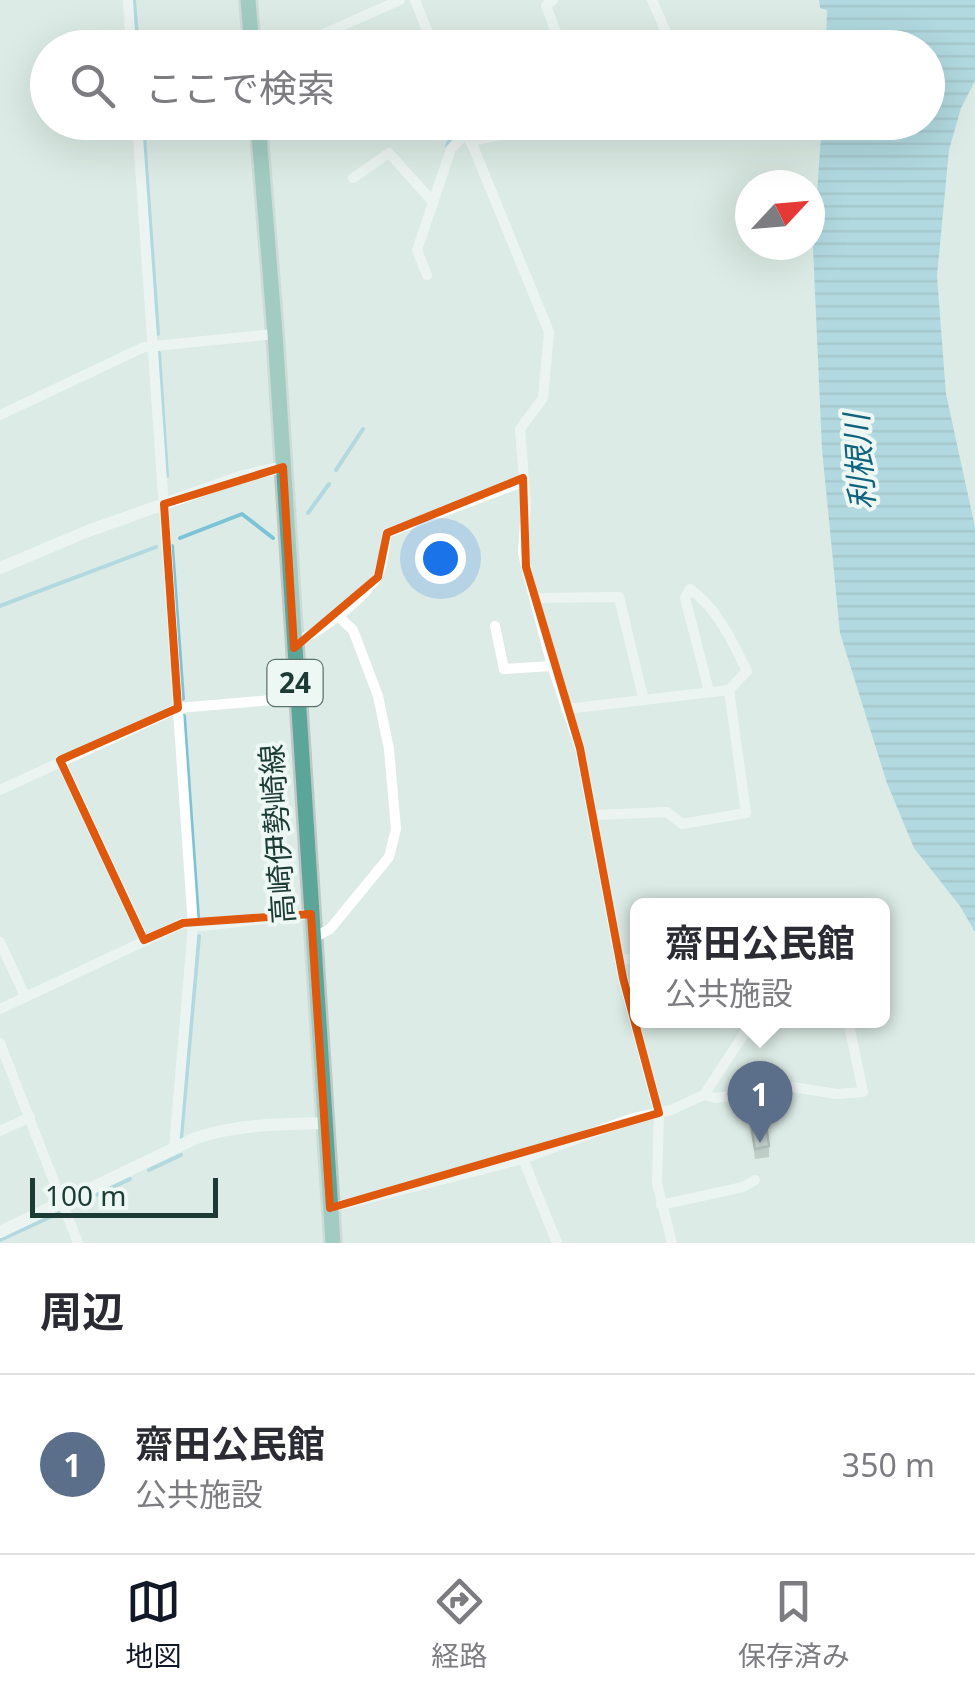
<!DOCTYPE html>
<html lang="ja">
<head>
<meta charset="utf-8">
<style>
	body { margin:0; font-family:"Noto Sans","Noto Sans JP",sans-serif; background:#f7f7f7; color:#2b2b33 }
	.compass { position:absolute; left:735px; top:170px; width:90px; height:90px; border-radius:50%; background:#fff; box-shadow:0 10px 40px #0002; rotate:64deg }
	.scale { position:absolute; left:30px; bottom:25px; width:188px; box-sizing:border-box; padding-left:10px; border:5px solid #1c3b35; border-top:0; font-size:28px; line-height:35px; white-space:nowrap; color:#1c3b35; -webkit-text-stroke:8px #edf7f3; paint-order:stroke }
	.you { position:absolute; left:440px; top:558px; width:35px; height:35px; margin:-25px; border:8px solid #fff; border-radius:50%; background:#1a73e8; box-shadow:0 0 0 15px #1a73e833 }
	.badge { display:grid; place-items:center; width:65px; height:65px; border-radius:50%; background:#111827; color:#fff; font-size:32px; font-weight:700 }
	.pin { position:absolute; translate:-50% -82px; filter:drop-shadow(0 2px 5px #0008) }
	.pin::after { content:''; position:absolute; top:52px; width:35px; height:30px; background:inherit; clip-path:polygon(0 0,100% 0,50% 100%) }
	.popup { position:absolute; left:630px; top:898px; width:260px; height:130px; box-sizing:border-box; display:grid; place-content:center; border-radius:15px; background:#fff; filter:drop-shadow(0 2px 8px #0005); font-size:32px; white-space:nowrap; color:#7c7c81 }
	.popup b { font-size:38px; color:#2b2b33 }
	.popup::after { content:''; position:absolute; left:50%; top:100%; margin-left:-20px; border:20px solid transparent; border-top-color:#fff }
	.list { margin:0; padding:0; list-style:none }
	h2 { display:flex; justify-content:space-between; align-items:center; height:130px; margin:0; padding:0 40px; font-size:42px }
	h2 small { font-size:32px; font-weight:400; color:#7c7c81 }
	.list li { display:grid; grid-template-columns:65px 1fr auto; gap:30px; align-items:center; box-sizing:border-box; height:180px; padding:0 40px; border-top:2px solid #e1e1e2 }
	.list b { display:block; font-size:38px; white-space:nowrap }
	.list p { margin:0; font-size:32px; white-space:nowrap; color:#7c7c81 }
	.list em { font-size:32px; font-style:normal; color:#7c7c81 }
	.icon { flex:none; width:55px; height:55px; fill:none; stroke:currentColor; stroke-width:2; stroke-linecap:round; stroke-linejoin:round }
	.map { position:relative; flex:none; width:975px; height:1243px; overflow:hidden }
	.search { position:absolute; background:#fff; box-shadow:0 10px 40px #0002; left:30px; right:30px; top:30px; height:110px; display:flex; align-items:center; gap:25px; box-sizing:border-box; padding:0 35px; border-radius:55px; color:#7c7c81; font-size:38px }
	.sheet { height:310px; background:#fff }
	nav { display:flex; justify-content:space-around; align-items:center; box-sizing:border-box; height:140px; border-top:2px solid #e1e1e2; background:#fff; font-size:28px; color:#7c7c81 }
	nav a { display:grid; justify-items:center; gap:5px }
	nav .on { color:#111827 }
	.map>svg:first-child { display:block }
</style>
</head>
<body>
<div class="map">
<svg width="975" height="1243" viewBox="0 0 975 1243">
	<defs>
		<pattern id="water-rules" width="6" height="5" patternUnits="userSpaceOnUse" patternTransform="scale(2.5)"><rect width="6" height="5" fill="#7cc3d8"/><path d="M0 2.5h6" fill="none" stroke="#65a0b0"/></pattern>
	</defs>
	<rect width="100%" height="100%" fill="#dcebe5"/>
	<path fill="url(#water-rules)" d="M 819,0 L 975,0 L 975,81 L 961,108 L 949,150 L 937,276 L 946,394 L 975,527 L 975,932 L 960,906 L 914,848 L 887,783 L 840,633 L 822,449 L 813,248 L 822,123 L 928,122 L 928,48 L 826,47 L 827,10 L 820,8 Z"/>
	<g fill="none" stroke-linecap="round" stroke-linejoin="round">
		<g stroke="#7cc3d8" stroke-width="4">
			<path d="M 134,0 L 138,48"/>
			<path d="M 143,122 L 158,334"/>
			<path d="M 447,146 L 456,128"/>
			<path d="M 159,353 L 167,476"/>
			<path d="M 336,470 L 363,429"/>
			<path d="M 308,513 L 329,484"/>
			<path d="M 180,538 L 242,514 L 273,538"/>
			<path d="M 172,546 L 183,699"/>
			<path d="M 0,606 L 156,547"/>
			<path d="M 184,716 L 198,917"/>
			<path d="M 181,1139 L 199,936"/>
			<path d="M 149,1170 L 181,1155"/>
			<path d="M 81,1202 L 130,1179"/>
			<path d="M 0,1240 L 59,1213"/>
		</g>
		<g stroke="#bfc8c6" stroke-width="20">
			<g id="primary">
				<path d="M 248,0 L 252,48"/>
				<path d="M 258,122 L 275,334 L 333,1243"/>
			</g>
		</g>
		<g stroke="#fff" stroke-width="10">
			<path d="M 128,0 L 131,48"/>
			<path d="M 415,0 L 434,48"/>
			<path d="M 553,0 L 546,6 L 562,48"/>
			<path d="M 652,0 L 673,48"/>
			<path d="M 292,48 L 400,0"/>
			<path d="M 137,122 L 193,926 L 174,1148"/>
			<path d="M 463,122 L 549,332 L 543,398 L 520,429 L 526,505 L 523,552 L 526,567 L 552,666 L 580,748 L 623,978 L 659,1113 L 657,1183 L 672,1243"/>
			<path d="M 470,141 L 567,122"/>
			<path d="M 353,178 L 389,153 L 433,202"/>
			<path d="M 427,275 L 417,250 L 451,149 L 467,132"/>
			<path d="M 0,415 L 144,347 L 275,334"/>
			<path d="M 534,598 L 619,597 L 643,697"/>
			<path d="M 495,626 L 504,669 L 552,666"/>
			<path d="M 294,640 C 316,638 363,598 376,579 C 383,568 384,547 387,533 L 517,484 L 523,478"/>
			<path d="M 709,691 L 685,598 L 690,589 C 719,610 731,640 747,671 L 729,690"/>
			<path d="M 566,709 L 729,690 L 746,813 L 682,824 L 667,812 L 594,815"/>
			<path d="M 60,760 L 144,940"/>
			<path d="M 0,790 L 178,708 L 296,698"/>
			<path d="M 826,903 L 827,906"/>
			<path d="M 313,938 L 330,929 L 389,857 L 396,829 L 389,749 L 378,696 L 353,630 L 338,616"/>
			<path d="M 0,942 L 25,996"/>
			<path d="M 620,960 L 638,958"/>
			<path d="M 0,1009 L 183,923 L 202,926 L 311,914"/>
			<path d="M 0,1043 L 78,1243"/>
			<path d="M 704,1095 L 753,1020"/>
			<path d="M 0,1131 L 30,1117"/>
			<path d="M 523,1159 L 557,1243"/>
			<path d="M 661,1205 L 743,1187 L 755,1180"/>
			<path d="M 330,1208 L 523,1159 L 630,1119 L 671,1110 L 704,1095 L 716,1098 L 792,1087 L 837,1094 L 863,1092 L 848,1020"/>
		</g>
		<g stroke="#fff" stroke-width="12">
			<path d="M 0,568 L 88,531 L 243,476 L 283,467"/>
			<path d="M 0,1232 L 196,1138 C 238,1124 280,1124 325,1123"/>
		</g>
		<use href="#primary" stroke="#5ba698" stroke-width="15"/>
	</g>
	<path fill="#98aaa3" d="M 750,1119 L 769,1146 L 769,1157 L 755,1159 Z"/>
	<path fill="#b1c6be" stroke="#7c8b85" stroke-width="2.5" d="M 765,1117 L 769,1146 L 755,1149 L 750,1119 Z"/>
	<path d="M0 0H975V1243H0ZM 283,467 L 294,648 L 378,577 L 387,533 L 523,478 L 526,567 L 580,748 L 623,978 L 659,1113 L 330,1208 L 311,914 L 183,923 L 144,940 L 60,760 L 178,708 L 164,504 Z" fill="#dcebe5" fill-opacity=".55" fill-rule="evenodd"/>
	<path fill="none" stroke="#de580e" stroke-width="8" stroke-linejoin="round" d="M 283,467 L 294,648 L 378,577 L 387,533 L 523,478 L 526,567 L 580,748 L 623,978 L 659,1113 L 330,1208 L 311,914 L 183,923 L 144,940 L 60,760 L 178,708 L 164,504 Z"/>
	<g text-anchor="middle" stroke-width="8" stroke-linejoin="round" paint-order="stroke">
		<rect fill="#edf7f3" stroke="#5b736e" stroke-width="2.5" x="267.5" y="660" width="55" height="46" rx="8"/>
		<g font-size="28" font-weight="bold" fill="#1c3b35">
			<text x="295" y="693">24</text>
		</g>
		<g font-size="30" fill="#1c3b35" stroke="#edf7f3">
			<text transform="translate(278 834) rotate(-94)" y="10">高崎伊勢崎線</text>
		</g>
		<g font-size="32" font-style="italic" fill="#10637e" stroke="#edf7f3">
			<text transform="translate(860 462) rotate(-94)" y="11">利根川</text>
		</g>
	</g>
</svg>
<svg class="compass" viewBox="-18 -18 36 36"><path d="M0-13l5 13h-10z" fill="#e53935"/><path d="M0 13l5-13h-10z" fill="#7c7c81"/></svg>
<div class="scale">100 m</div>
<div class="you"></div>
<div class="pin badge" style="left:760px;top:1143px;background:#5c6f8a">1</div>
<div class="popup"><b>齋田公民館</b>公共施設</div>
<div class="search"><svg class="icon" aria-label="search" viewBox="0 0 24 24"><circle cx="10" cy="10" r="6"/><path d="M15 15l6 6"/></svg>ここで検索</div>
</div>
<section class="sheet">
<h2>周辺<small></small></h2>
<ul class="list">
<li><span class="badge" style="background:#5c6f8a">1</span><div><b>齋田公民館</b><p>公共施設</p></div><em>350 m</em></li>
</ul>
</section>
<nav>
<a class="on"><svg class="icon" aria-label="map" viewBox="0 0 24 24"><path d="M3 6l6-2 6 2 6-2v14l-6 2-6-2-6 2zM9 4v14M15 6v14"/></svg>地図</a>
<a><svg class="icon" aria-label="directions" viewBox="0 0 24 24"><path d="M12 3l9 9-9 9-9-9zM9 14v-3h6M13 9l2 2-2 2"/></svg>経路</a>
<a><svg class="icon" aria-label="saved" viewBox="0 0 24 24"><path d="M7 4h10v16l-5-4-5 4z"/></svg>保存済み</a>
</nav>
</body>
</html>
